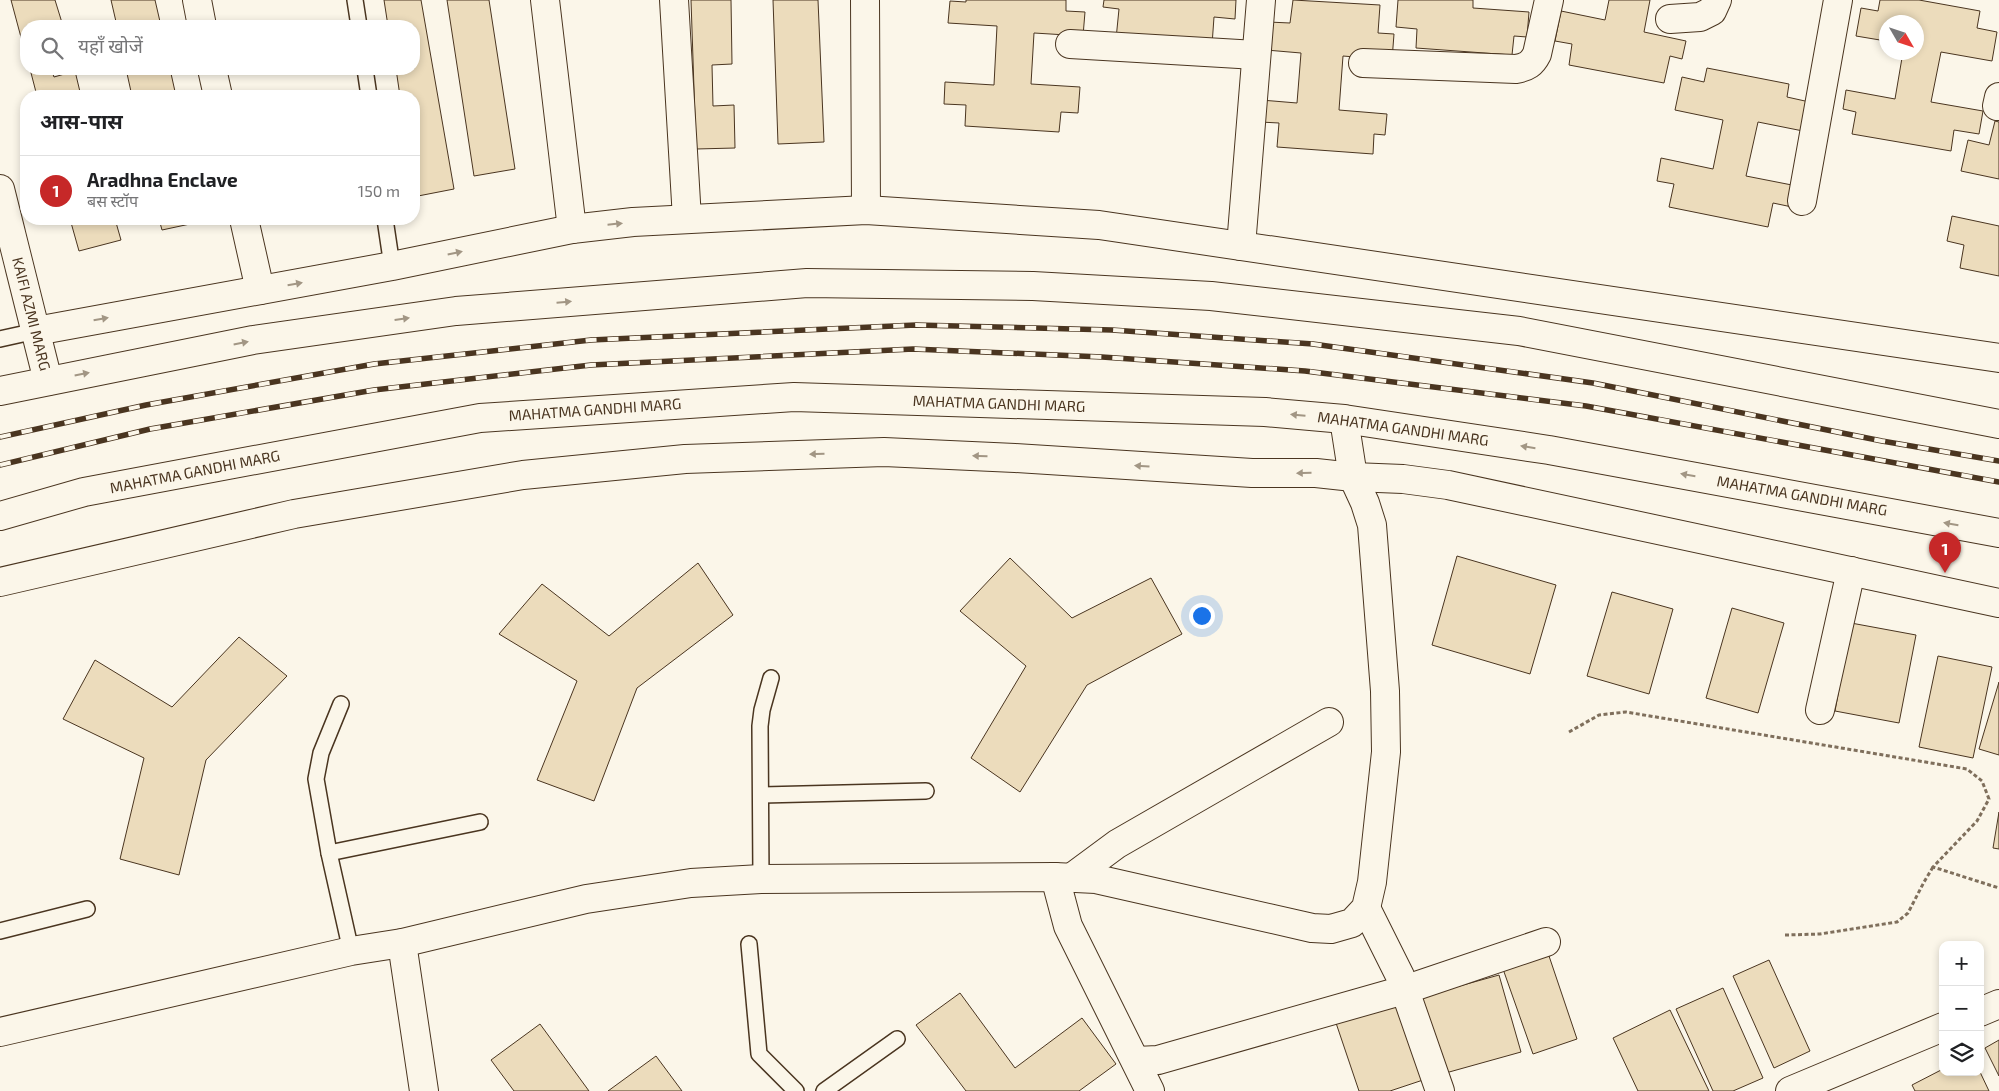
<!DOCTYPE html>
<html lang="hi">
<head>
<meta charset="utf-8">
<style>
	body { margin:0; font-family:"Exo 2","Noto Sans Devanagari",sans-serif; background:#f2f2f2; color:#202124 }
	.controls { position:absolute; right:15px; bottom:15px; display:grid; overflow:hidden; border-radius:10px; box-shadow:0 2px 8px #0003 }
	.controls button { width:45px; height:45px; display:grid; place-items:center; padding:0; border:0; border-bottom:1px solid #e0e0e0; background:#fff; color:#202124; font:25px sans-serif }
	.compass { position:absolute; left:1879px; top:15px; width:45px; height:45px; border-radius:50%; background:#fff; box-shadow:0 2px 8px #0003; rotate:129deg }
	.you { position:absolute; left:1201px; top:615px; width:18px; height:18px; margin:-12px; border:4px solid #fff; border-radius:50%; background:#1a73e8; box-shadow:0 0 0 8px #1a73e833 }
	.badge { display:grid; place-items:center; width:32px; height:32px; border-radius:50%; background:#c62828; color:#fff; font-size:16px; font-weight:700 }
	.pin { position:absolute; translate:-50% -41px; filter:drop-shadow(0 1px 2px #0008) }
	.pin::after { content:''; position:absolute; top:26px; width:18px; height:15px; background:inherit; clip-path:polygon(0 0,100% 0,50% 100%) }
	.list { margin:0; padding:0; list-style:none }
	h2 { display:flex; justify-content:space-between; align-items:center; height:65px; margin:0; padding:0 20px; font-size:21px }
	h2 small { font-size:16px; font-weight:400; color:#757577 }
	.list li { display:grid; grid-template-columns:32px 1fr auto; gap:15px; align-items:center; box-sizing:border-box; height:70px; padding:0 20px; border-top:1px solid #e0e0e0 }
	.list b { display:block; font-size:19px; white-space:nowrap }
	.list p { margin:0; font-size:16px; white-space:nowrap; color:#757577 }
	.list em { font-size:16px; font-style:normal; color:#757577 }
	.icon { flex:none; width:28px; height:28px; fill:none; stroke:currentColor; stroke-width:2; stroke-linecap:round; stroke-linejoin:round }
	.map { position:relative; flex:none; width:1999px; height:1091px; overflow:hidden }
	.search { position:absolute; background:#fff; box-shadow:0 2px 8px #0003; left:20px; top:20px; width:400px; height:55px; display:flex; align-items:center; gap:12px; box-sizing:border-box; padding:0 18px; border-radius:20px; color:#757577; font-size:19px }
	.panel { position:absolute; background:#fff; box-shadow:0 2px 8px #0003; left:20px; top:90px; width:400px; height:135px; border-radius:20px }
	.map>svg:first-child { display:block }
</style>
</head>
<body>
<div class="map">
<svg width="1999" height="1091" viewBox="0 0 1999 1091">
	<rect width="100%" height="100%" fill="#fbf6e9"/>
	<g fill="#ecdcbc" stroke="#4a3520">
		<path d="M 11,0 L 55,0 L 63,26 L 26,26 L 26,56 Z"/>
		<path d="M 111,0 L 155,0 L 161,26 L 117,26 Z"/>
		<path d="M 384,0 L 421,0 L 454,189 L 418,196 L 414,172 L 414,96 L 400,96 L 396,69 L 414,69 L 414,26 L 388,26 Z"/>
		<path d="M 447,0 L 489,0 L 515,169 L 474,176 Z"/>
		<path d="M 691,0 L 731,0 L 732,64 L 712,65 L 713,106 L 734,105 L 735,148 L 696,149 Z"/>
		<path d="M 773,0 L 818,0 L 824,142 L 778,144 Z"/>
		<path d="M 966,0 L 1066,0 L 1066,11 L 1085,12 L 1083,36 L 1034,33 L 1031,84 L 1080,87 L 1078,113 L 1061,112 L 1059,132 L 965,126 L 966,105 L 944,104 L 945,82 L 994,85 L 997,26 L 948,23 L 950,1 L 966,2 Z"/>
		<path d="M 1104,0 L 1236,0 L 1235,19 L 1214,17 L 1212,45 L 1116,39 L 1119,9 L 1103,7 Z"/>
		<path d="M 1293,0 L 1380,5 L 1378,33 L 1394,34 L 1392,60 L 1343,56 L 1339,110 L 1387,114 L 1385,135 L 1374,134 L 1373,154 L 1277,147 L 1279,123 L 1260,122 L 1261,100 L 1297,103 L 1301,53 L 1266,50 L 1268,22 L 1290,23 Z"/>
		<path d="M 1398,0 L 1473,0 L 1473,8 L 1529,12 L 1527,37 L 1514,36 L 1512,55 L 1416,48 L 1417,29 L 1396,27 Z"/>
		<path d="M 1609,0 L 1650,0 L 1644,32 L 1686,41 L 1682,59 L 1670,56 L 1664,83 L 1569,65 L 1572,44 L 1555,41 L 1561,11 L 1605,20 Z"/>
		<path d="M 1880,0 L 1919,0 L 1980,11 L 1977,28 L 1997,32 L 1992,61 L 1941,52 L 1931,102 L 1983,111 L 1979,134 L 1954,130 L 1951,151 L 1852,134 L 1856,112 L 1843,109 L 1846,90 L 1895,99 L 1903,52 L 1916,52 L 1916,22 L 1886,22 L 1886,41 L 1856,36 L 1861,8 L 1878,11 Z"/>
		<path d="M 1707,68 L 1789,84 L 1787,97 L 1814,103 L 1808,132 L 1758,122 L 1746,176 L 1797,186 L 1792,207 L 1773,203 L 1768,227 L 1669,207 L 1674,184 L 1657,181 L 1661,158 L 1713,169 L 1723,120 L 1675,110 L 1682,77 L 1704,82 Z"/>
		<path d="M 30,69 L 51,69 L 54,77 L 75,71 L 81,96 L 37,96 Z"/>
		<path d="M 126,69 L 170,69 L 176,96 L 132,96 Z"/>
		<path d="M 1995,121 L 1999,122 L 1999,179 L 1961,171 L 1968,140 L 1989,145 Z"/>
		<path d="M 1952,216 L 1999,226 L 1999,276 L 1960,268 L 1964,245 L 1947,241 Z"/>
		<path d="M 70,219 L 115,219 L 121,240 L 79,251 Z"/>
		<path d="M 159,219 L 204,219 L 204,221 L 162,230 Z"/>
		<path d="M 1457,556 L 1556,585 L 1530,674 L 1432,645 Z"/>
		<path d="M 1010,558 L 1072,618 L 1151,578 L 1182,634 L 1087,685 L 1020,792 L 971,758 L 1026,666 L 960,611 Z"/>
		<path d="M 698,563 L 733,615 L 637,688 L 594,801 L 537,780 L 577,681 L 499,634 L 542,584 L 609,636 Z"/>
		<path d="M 1612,592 L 1673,609 L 1649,694 L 1587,676 Z"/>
		<path d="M 1732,608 L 1784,623 L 1758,713 L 1706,698 Z"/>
		<path d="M 1851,623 L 1916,635 L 1899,723 L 1835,711 Z"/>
		<path d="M 239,637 L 287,676 L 206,760 L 179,875 L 120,859 L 144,758 L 63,719 L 95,660 L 172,707 Z"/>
		<path d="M 1938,656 L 1992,667 L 1973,758 L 1919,747 Z"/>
		<path d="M 1999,682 L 1999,755 L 1979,749 Z"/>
		<path d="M 1999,812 L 1999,849 L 1993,848 Z"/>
		<path d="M 1548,953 L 1577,1039 L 1533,1054 L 1503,969 Z"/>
		<path d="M 1769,960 L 1810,1051 L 1774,1068 L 1733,976 Z"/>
		<path d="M 1499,975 L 1521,1052 L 1442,1074 L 1420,997 Z"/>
		<path d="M 1723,988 L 1763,1078 L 1733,1091 L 1713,1091 L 1676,1009 Z"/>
		<path d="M 960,993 L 1015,1068 L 1082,1018 L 1116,1064 L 1079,1091 L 966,1091 L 916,1025 Z"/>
		<path d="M 1396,999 L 1423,1080 L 1390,1091 L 1359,1091 L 1335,1020 Z"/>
		<path d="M 1670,1010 L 1709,1091 L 1638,1091 L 1613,1038 Z"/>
		<path d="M 540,1024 L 589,1091 L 514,1091 L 491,1060 Z"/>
		<path d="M 1999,1040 L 1999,1076 L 1985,1048 Z"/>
		<path d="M 656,1056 L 682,1091 L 608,1091 Z"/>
		<path d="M 1943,1069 L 1943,1072 L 1980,1072 L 1989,1091 L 1915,1091 L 1912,1085 Z"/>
	</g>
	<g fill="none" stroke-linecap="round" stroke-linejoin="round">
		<g stroke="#4a3520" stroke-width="18">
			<g id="service">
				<path d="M 355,0 L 359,26"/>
				<path d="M 365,69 L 369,96"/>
				<path d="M 385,219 L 392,266"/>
				<path d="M 0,339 L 36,331"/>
				<path d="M 341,704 L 321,753 L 316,779 L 329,853 L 351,951"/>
				<path d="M 761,795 L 926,791"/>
				<path d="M 329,853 L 480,822"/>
				<path d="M 761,879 L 760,726 L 762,710 L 771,678"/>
				<path d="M 0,931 L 87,909"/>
				<path d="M 749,944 L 759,1054 L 796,1091"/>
				<path d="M 824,1091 L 897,1039"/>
			</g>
		</g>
		<g stroke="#4a3520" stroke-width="30">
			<g id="minor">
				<path d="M 197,0 L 202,26"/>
				<path d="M 545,0 L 572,229"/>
				<path d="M 674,0 L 687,219"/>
				<path d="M 865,0 L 866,210"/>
				<path d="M 1670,19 L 1700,17 L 1712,11 L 1717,0"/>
				<path d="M 1070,44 L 1256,55"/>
				<path d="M 1363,63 L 1516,69 C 1527,67 1532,64 1537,54 L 1549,0"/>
				<path d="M 212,69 L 218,96"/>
				<path d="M 1997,106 L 1999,97"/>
				<path d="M 1802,201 L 1838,0"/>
				<path d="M 244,219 L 260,290"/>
				<path d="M 1241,246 L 1261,0"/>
				<path d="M 36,331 L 392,266 L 572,229 L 633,222 L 866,210 L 1099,225 L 1999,358"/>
				<path d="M 0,582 L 294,514 L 523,475 L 685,459 L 884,452 L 1015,458 L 1252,473 L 1316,473 L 1353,477 L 1403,479 L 1448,485 L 1999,603"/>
				<path d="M 1820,710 L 1851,571"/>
				<path d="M 1055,877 L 1068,926 L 1150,1091"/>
				<path d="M 1071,878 L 1117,844 L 1329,722"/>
				<path d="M 1366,908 L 1400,976 L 1440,1091"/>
				<path d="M 402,943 L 424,1091"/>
				<path d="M 1980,1012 L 1999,1004"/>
				<path d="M 0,1032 L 351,951 L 402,943 L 586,899 L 691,883 L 761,879 L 1055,877 L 1096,879 L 1312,928 L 1331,929 L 1352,923 L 1366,908 L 1372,882 L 1386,752 L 1385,691 L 1372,525 L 1365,503 L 1353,477 L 1344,419"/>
				<path d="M 1136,1061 L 1158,1060 L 1404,990 L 1546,942"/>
				<path d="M 1790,1091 L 1943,1027"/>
			</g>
		</g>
		<g stroke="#4a3520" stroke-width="30">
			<path id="tertiary" d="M 0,189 L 48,381"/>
		</g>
		<g stroke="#4a3520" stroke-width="30">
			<g id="primary">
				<path d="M 0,391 L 253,340 L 456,311 L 807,283 L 1033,286 L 1211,296 L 1519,331 L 1999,424"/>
				<path d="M 0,516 L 84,492 L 480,418 L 794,397 L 1265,412 L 1344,419 L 1549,450 L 1999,533"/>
			</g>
		</g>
		<g stroke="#7f6f5c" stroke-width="3" stroke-dasharray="4 2.5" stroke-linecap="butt">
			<path d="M 1569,732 L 1599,715 L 1626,712 L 1967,769 L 1982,781 L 1989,799 L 1977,821 L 1933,867 L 1999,888"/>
			<path d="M 1785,935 L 1820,934 L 1897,922 L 1908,913 L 1924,882 L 1933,867"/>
		</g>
		<use href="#service" stroke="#fbf6e9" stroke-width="15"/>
		<use href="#minor" stroke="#fbf6e9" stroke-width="28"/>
		<use href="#tertiary" stroke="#fbf6e9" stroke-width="28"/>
		<use href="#primary" stroke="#fbf6e9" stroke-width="28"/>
		<g stroke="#4a3520" stroke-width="5.5">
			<g id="rail">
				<path d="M 0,437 L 146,405 L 374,364 L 591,340 L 916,325 L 1112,330 L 1313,344 L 1593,383 L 1882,441 L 1999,461"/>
				<path d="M 0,465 L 150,429 L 374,390 L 591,365 L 913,349 L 1102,357 L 1305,371 L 1586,406 L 1999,482"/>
			</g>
		</g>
		<use href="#rail" stroke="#fbf6e9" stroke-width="4" stroke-dasharray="11" stroke-linecap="butt"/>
	</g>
	<defs><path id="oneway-solid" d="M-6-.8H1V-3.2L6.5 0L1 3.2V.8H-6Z" transform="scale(1.25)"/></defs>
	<g fill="#a29684">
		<use href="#oneway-solid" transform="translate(615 224) rotate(-6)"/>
		<use href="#oneway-solid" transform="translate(455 253) rotate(-12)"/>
		<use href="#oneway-solid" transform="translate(295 284) rotate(-10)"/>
		<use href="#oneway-solid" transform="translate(564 302) rotate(-5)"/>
		<use href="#oneway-solid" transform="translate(101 319) rotate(-10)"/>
		<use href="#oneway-solid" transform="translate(402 319) rotate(-8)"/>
		<use href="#oneway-solid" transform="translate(241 343) rotate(-11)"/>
		<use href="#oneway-solid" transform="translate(82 374) rotate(-11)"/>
		<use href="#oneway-solid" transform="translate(1298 415) rotate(-175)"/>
		<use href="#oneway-solid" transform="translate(1528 447) rotate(-171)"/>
		<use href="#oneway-solid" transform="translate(817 454) rotate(178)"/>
		<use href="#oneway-solid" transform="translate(980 456) rotate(-178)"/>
		<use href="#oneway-solid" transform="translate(1142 466) rotate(-176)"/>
		<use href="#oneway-solid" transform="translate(1304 473) rotate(179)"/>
		<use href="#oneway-solid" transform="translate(1688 475) rotate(-170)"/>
		<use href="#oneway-solid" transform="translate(1951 524) rotate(-170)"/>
	</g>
	<g text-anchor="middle" stroke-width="4" stroke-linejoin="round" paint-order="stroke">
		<g font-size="15" fill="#4a3520" stroke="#fbf6e9">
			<text transform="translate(31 314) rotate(76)" y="5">KAIFI AZMI MARG</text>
			<text transform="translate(999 404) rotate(2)" y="5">MAHATMA GANDHI MARG</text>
			<text transform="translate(595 410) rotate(-4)" y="5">MAHATMA GANDHI MARG</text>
			<text transform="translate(1403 429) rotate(8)" y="5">MAHATMA GANDHI MARG</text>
			<text transform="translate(195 472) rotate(-11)" y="5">MAHATMA GANDHI MARG</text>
			<text transform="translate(1802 496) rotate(10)" y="5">MAHATMA GANDHI MARG</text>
		</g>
	</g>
</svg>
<div class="controls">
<button>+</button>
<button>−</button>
<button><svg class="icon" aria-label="layers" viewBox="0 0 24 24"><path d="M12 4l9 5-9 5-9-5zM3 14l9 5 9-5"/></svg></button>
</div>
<svg class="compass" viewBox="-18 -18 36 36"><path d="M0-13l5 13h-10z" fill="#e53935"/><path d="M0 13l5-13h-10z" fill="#757577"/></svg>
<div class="you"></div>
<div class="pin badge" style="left:1945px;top:573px">1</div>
<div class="search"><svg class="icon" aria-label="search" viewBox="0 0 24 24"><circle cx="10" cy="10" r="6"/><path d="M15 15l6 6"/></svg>यहाँ खोजें</div>
<section class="panel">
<h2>आस-पास<small></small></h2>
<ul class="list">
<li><span class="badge">1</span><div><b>Aradhna Enclave</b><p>बस स्टॉप</p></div><em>150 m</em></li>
</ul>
</section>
</div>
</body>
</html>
